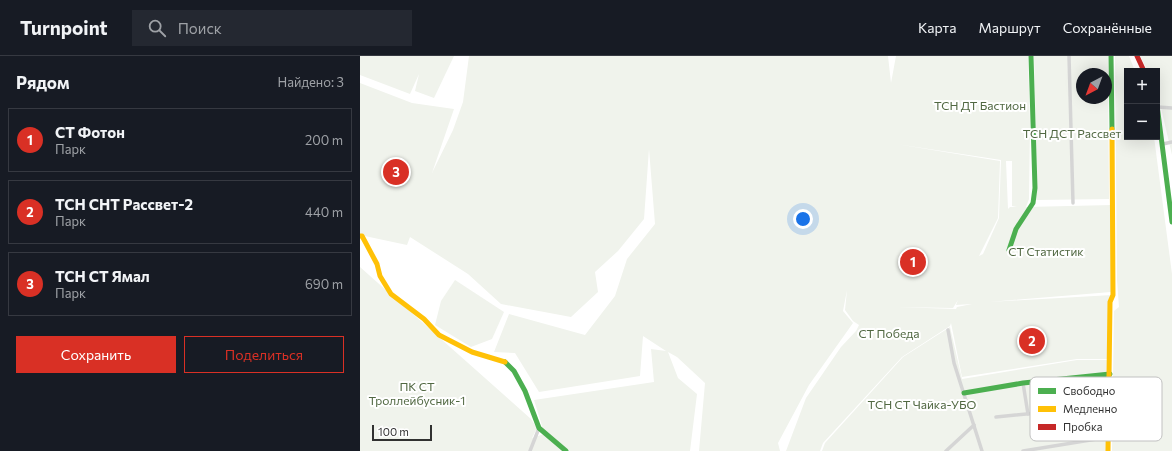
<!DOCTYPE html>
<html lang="ru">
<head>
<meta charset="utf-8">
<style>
	body { margin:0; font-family:Commissioner,sans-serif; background:#242831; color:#f1f3f6 }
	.controls { position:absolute; right:12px; top:12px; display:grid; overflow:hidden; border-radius:0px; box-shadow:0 4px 16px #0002 }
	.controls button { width:36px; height:36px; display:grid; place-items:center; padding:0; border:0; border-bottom:1px solid #363941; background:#171b24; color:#f1f3f6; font:20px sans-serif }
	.compass { position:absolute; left:716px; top:12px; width:36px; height:36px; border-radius:50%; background:#171b24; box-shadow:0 4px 16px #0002; rotate:221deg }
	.scale { position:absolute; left:12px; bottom:10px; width:60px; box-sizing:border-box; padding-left:4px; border:2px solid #313131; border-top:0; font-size:11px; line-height:14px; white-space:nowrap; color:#313131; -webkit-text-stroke:3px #fff; paint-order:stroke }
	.you { position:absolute; left:443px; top:163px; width:14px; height:14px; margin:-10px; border:3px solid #fff; border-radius:50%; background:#1a73e8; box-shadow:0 0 0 6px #1a73e833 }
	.badge { display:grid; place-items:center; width:26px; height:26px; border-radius:50%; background:#d93025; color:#fff; font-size:13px; font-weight:700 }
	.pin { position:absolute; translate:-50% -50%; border:2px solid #fff; box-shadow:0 1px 4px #0006 }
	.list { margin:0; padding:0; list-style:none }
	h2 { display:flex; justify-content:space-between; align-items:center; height:52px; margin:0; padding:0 16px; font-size:17px }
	h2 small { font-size:13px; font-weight:400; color:#9ea1a6 }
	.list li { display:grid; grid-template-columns:26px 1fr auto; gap:12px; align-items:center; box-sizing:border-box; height:64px; margin:0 8px 8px; padding:0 8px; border:1px solid #363941; border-radius:0px }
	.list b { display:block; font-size:15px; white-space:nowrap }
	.list p { margin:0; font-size:13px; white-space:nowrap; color:#9ea1a6 }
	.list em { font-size:13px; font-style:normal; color:#9ea1a6 }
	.actions { display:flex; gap:8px; padding:12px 16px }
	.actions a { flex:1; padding:9px 0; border:1px solid #d93025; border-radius:0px; text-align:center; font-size:14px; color:#d93025 }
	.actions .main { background:#d93025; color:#fff }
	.icon { flex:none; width:22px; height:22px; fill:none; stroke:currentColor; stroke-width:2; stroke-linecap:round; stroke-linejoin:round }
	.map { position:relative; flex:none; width:812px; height:395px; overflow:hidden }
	header { display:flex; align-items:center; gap:24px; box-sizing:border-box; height:56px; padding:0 20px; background:#171b24; border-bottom:1px solid #363941 }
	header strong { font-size:19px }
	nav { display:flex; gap:22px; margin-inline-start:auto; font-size:14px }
	.search { width:280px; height:36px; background:#242831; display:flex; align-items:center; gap:10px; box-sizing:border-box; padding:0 14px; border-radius:0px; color:#9ea1a6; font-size:15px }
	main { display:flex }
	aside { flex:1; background:#171b24 }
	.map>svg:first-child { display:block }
</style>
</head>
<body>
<header>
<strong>Turnpoint</strong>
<div class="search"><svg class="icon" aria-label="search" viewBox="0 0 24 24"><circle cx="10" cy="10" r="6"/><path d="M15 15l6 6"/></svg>Поиск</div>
<nav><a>Карта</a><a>Маршрут</a><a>Сохранённые</a></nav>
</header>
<main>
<aside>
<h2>Рядом<small>Найдено: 3</small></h2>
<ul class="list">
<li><span class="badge">1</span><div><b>СТ Фотон</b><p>Парк</p></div><em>200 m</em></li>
<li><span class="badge">2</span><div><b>ТСН СНТ Рассвет-2</b><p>Парк</p></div><em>440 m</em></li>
<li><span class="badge">3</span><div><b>ТСН СТ Ямал</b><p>Парк</p></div><em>690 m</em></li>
</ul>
<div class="actions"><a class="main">Сохранить</a><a>Поделиться</a></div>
</aside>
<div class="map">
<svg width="812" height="395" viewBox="0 0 812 395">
	<rect width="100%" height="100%" fill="#fff"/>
	<g fill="#f0f3ec" fill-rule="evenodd">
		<path d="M 0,0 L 94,0 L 74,42 L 55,35 L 59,18 L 50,38 L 0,19 Z"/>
		<path d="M 109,0 L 528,0 L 531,27 L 536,0 L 668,0 L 670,69 L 669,143 L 666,151 L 752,149 L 751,236 L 629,246 L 752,239 L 749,303 L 717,303 L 602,321 L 591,267 L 590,270 L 542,301 L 463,387 L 460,395 L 426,395 L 446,342 L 481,291 L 496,275 L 499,269 L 493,265 L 485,254 L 487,234 L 483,255 L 493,267 L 449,329 L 418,387 L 420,395 L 339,395 L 345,327 L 317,301 L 308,296 L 318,322 L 337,338 L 330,395 L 210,395 L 183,373 L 174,344 L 294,326 L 291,293 L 306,295 L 283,280 L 280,320 L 179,336 L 155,297 L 134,296 L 149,258 L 225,279 L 255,240 L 267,203 L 295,168 L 289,93 L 284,163 L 258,195 L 235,216 L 238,236 L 211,261 L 141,248 L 108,218 L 50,181 L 47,189 L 0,179 L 0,27 L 52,47 L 94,53 L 72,117 L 93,74 L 103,46 ZM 536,88 L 641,104 L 639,162 L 623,198 L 619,200 L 638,162 L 640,105 ZM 646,105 L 652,105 L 652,150 L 657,151 L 650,151 L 648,153 ZM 598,244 L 596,249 L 612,248 L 597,251 L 596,253 L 536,251 L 593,252 Z"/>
		<path d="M 674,0 L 748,0 L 749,143 L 676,144 L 677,115 ZM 722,18 L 746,18 L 746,42 L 722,42 Z"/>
		<path d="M 755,0 L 769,0 L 775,15 L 767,15 L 767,81 L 794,81 L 812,218 L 812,395 L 752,395 L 754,255 L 759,251 L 757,224 Z"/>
		<path d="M 780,0 L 812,0 L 812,99 L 797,35 L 797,15 L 788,15 Z"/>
		<path d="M 0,211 L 171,363 L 177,372 L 172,382 L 184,378 L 203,395 L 0,395 Z"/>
		<path d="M 95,224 L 144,256 L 132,283 L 111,291 L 75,269 L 81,245 Z"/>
		<path d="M 590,271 L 602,323 L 717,304 L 749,304 L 747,395 L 462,395 L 465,387 L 543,301 Z"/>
	</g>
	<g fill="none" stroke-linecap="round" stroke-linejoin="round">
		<g stroke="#d5d5d5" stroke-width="3.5">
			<path d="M 709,0 L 713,147"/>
			<path d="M 798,51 L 812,52"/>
			<path d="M 803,88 L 812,86"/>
			<path d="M 588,274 L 594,307 L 622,395"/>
			<path d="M 663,327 L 668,358"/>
			<path d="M 636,361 L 749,350"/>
			<path d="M 170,395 L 179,372"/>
			<path d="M 586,395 L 614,369"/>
			<path d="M 663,395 L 749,381"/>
		</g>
		<g stroke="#4caf50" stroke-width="5">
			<path d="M 751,0 L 752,73"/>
			<path d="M 797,49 L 812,166"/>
			<path d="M 649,194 L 656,173 L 673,147 L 675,132 L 671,0"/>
			<path d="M 145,306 L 154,315 L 165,335 L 179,372 L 206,395"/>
			<path d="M 604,337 L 663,327 L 750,318"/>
		</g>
		<g stroke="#ffc107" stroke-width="5">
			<path d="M 0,180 L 2,180 L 17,208 L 20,220 L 31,238 L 64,263 L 79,279 L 112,296 L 145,306"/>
			<path d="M 748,395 L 750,246 L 753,239 L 752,73"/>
		</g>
		<path stroke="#c62828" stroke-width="5" d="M 777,0 L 784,15"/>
	</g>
	<g text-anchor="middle" stroke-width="4" stroke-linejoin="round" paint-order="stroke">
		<g font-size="12" fill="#516842" stroke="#fff">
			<text x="620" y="54">ТСН ДТ Бастион</text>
			<text x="712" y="82">ТСН ДСТ Рассвет</text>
			<text x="686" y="200">СТ Статистик</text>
			<text x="529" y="282">СТ Победа</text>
			<text x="57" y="335">ПК СТ<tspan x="57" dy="14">Троллейбусник-1</tspan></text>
			<text x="562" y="353">ТСН СТ Чайка-УБО</text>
		</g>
	</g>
	<rect x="670" y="321" width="132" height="64" rx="6" fill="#fff" stroke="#c1c1c1" stroke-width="1"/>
	<rect x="678" y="332" width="18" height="6" fill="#4caf50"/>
	<rect x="678" y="350" width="18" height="6" fill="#ffc107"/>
	<rect x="678" y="368" width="18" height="6" fill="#c62828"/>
	<g font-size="11" fill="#313131">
		<text x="703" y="339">Свободно</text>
		<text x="703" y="357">Медленно</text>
		<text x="703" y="375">Пробка</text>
	</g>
</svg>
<div class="controls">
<button>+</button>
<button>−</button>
</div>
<svg class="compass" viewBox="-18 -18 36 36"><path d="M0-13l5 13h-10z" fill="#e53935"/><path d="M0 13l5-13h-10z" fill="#9ea1a6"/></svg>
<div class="scale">100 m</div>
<div class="you"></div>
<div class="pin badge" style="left:553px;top:206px">1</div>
<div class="pin badge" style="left:672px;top:285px">2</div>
<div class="pin badge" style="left:36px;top:116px">3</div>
</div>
</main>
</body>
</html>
